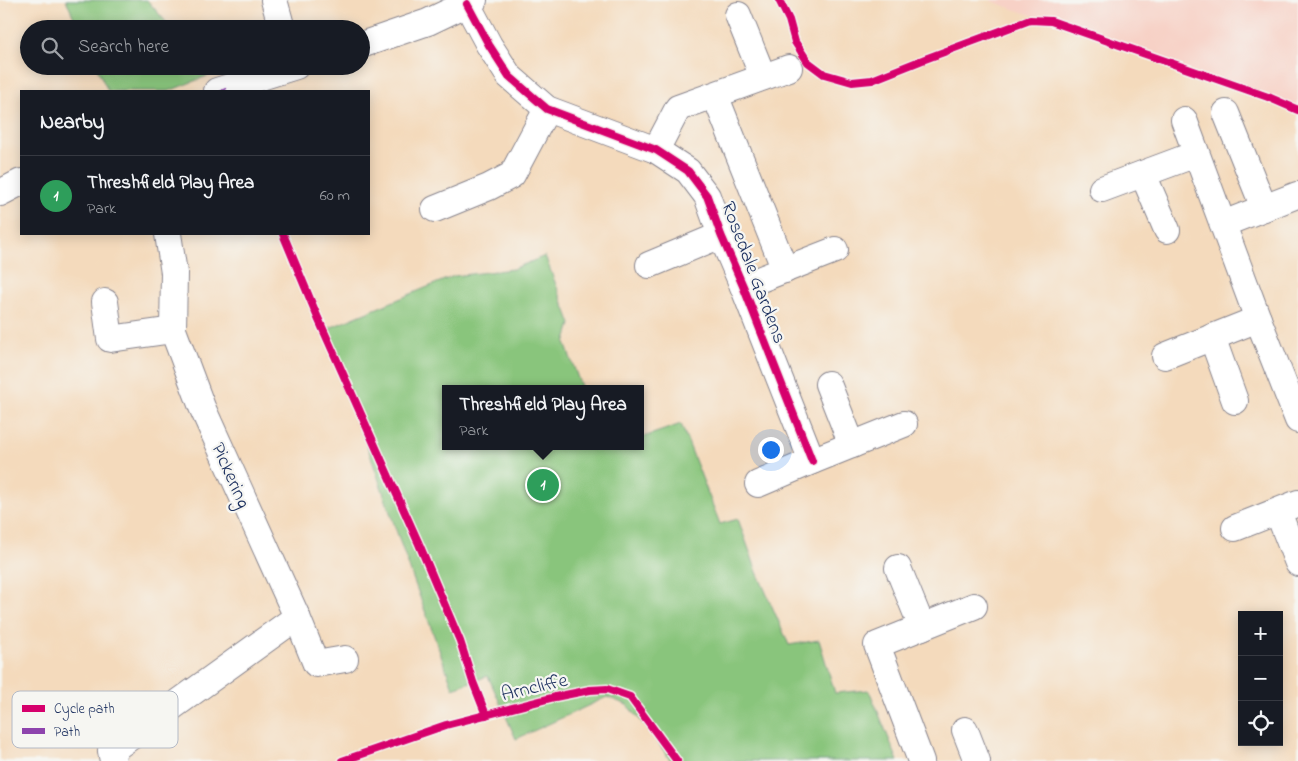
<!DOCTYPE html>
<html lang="en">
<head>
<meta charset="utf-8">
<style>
	body { margin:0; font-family:"Indie Flower",sans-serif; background:#20242c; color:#f1f3f6 }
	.controls { position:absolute; right:15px; bottom:15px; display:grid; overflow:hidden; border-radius:0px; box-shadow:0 2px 12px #0003 }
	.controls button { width:45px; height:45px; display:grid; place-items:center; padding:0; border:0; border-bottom:1px solid #363941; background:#171b24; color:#f1f3f6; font:25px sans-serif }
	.you { position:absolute; left:770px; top:449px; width:18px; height:18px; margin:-12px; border:4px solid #fff; border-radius:50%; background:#1a73e8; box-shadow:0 0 0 8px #1a73e833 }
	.badge { display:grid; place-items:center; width:32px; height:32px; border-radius:50%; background:#1a73e8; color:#fff; font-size:16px; font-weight:700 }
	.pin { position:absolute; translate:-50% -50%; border:2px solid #fff; box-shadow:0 1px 5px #0006 }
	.popup { position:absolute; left:442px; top:385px; width:202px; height:65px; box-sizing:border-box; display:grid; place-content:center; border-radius:0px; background:#171b24; filter:drop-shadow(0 1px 4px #0005); font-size:16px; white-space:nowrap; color:#9ea1a6 }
	.popup b { font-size:19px; color:#f1f3f6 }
	.popup::after { content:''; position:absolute; left:50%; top:100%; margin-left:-10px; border:10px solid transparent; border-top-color:#171b24 }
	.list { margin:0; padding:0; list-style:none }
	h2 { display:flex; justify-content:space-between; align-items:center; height:65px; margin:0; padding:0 20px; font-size:21px }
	h2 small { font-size:16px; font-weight:400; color:#9ea1a6 }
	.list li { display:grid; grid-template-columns:32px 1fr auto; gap:15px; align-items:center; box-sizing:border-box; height:80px; padding:0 20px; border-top:1px solid #363941 }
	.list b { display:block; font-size:19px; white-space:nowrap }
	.list p { margin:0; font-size:16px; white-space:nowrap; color:#9ea1a6 }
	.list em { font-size:16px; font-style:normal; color:#9ea1a6 }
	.icon { flex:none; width:28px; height:28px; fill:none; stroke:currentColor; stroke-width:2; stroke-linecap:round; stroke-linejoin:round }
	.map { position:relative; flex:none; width:1298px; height:761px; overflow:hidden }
	.search { position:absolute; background:#171b24; box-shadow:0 2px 12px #0003; left:20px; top:20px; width:350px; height:55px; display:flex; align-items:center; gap:12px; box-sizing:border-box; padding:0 18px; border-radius:28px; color:#9ea1a6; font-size:19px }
	.panel { position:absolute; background:#171b24; box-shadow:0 2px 12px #0003; left:20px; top:90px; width:350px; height:145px; border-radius:0px }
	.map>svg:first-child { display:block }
</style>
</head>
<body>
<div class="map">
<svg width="1298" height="761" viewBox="0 0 1298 761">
	<rect width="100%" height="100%" fill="#f6f6f2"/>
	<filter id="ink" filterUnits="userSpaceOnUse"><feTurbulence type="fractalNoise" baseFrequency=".02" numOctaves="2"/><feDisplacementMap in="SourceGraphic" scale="10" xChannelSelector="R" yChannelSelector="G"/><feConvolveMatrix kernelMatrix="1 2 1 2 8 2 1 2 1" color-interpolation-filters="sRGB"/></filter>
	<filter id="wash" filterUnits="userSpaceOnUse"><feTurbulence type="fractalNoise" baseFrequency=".0096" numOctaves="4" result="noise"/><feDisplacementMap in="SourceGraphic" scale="20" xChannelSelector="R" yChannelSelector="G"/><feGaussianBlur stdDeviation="1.12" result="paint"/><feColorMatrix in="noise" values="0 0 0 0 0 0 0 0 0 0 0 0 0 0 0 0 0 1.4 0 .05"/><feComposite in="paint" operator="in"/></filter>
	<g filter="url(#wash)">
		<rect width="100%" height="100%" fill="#f4dabc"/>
		<path fill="#f7d1c6" d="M 991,0 L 1298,0 L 1298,109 L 991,1 Z"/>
		<g fill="#89c57b" stroke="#527a6c">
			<path d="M 66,0 L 147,0 L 172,29 L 79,29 Z"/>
			<path d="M 96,66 L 205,66 L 212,74 L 169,91 L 108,91 Z"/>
			<path d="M 545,256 L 571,324 L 565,343 L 582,389 L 446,389 L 446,446 L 604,446 L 606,450 L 617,446 L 640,446 L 641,438 L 681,424 L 720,524 L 738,519 L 757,572 L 789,645 L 819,640 L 835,693 L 869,690 L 898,761 L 671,761 L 653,735 L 627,705 L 607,697 L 516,739 L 488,676 L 453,688 L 405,556 L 327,329 L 454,276 L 513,269 Z"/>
		</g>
	</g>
	<g filter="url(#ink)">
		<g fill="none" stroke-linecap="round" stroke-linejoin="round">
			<g stroke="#88848d" stroke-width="28">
				<g id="minor">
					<path d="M 274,0 L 282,29"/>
					<path d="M 467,4 L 489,45 L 509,76 L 547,109 L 656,150 L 688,171 L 707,196 L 721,235 L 743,286 L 812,461"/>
					<path d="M 738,15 L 763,77"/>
					<path d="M 361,45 L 428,22 L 474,0"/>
					<path d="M 217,91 L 296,66"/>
					<path d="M 715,95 L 785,270"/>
					<path d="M 1226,113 L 1264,208"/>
					<path d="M 1184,120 L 1258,319 L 1298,420"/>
					<path d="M 656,150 L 678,108 L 789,68"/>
					<path d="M 1143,174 L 1167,230"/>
					<path d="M 1102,189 L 1196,154"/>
					<path d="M 0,193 L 21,182"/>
					<path d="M 435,209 L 489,187 L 512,175 L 547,109"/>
					<path d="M 1223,224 L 1297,195"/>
					<path d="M 168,234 L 174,273 L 173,330 L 202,407 L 297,617 L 316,664 L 345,659"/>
					<path d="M 649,265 L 721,235"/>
					<path d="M 743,286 L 835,250"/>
					<path d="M 105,302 L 110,339 L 173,330"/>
					<path d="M 1212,337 L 1235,401"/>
					<path d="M 1165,356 L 1258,319"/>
					<path d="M 828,384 L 852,445"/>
					<path d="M 758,484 L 812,461 L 904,424"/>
					<path d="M 1278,512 L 1298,563"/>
					<path d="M 1235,528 L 1298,503"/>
					<path d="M 898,568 L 922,627"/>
					<path d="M 965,730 L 977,761"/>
					<path d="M 113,761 L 111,751 L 297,617"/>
					<path d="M 921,761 L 877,645 L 974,606"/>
				</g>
			</g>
			<use href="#minor" stroke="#fff" stroke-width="26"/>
			<path stroke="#8e44ad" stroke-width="6" stroke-dasharray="12 6" stroke-linecap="butt" d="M 223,89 L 224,91"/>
			<g stroke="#f6f6f2" stroke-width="11">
				<g id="cycleway">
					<path d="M 779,0 L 789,20 L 795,42 L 808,62 L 824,74 L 852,82 L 872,80 L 925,59 L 1030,20 L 1051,21 L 1268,97 L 1298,110"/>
					<path d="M 467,4 L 489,45 L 509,76 L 547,109 L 656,150 L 688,171 L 707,196 L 721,235 L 743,286 L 812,461"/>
					<path d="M 283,234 L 318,318 L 419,544 L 460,641 L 473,682 L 486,715"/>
					<path d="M 342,761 L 446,725 L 555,697 L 590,690 L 607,689 L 630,697 L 677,761"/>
				</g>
			</g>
			<use href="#cycleway" stroke="#d6006c" stroke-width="8"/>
		</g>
	</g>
	<g text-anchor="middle" stroke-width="4.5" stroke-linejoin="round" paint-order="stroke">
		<g font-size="20" fill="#1b2f5e" stroke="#f6f6f2">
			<text transform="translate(755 272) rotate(69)" y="7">Rosedale Gardens</text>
			<text transform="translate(232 475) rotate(66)" y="7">Pickering</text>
			<text transform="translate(534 686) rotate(-13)" y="7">Arncliffe</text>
		</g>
	</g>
	<rect x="12" y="691" width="166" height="57" rx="8" fill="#f6f6f2" stroke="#b4bac6" stroke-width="1"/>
	<rect x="22" y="705" width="23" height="7" fill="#d6006c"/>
	<rect x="22" y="728" width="23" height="6" fill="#8e44ad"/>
	<g font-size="14" fill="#1b2f5e">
		<text x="54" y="713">Cycle path</text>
		<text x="54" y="736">Path</text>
	</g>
</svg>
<div class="controls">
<button>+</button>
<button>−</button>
<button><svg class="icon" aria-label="locate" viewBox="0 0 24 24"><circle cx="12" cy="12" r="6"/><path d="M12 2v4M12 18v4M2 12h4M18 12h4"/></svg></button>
</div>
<div class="you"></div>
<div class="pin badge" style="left:543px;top:485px;background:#2e9e5b">1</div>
<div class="popup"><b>Threshfield Play Area</b>Park</div>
<div class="search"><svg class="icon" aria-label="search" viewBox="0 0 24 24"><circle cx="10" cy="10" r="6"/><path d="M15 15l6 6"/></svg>Search here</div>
<section class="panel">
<h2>Nearby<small></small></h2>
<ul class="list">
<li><span class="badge" style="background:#2e9e5b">1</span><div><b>Threshfield Play Area</b><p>Park</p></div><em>60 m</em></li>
</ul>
</section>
</div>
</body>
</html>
